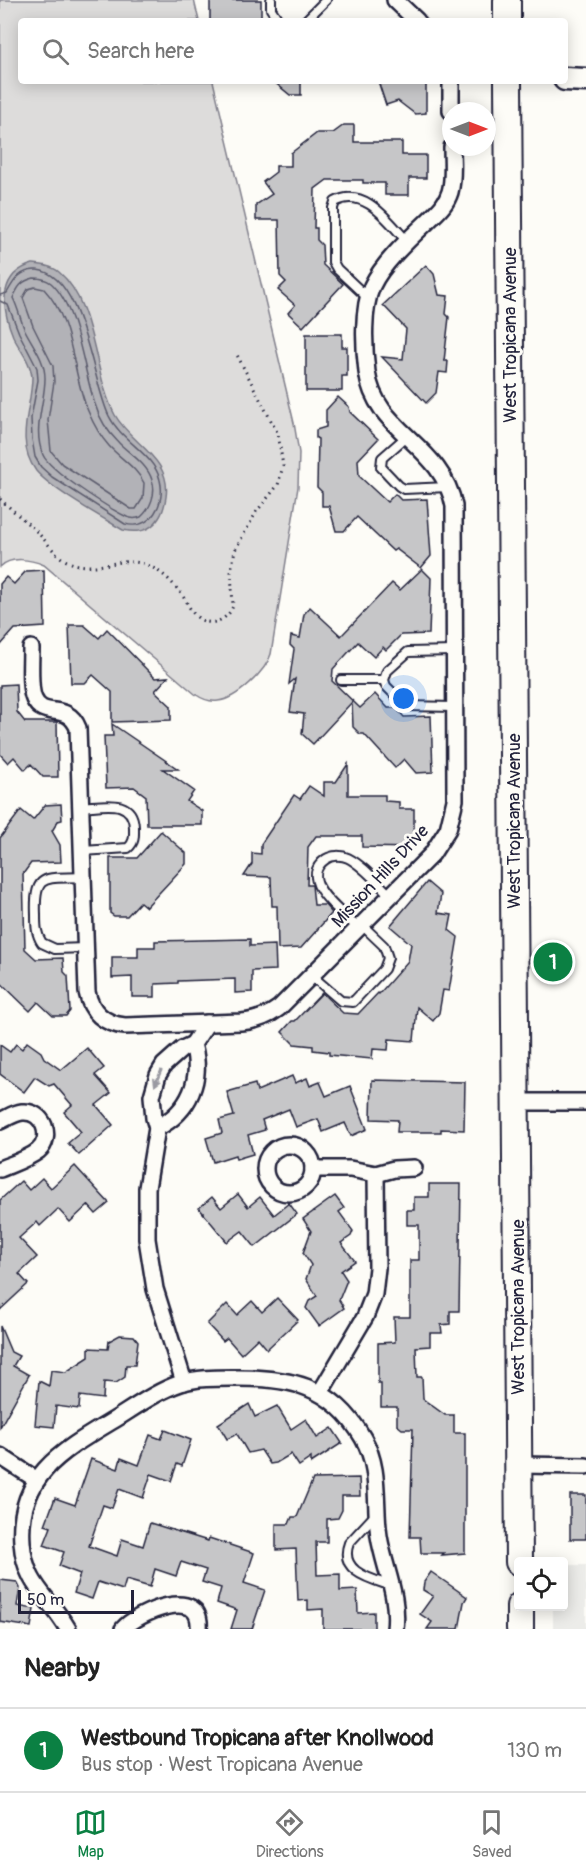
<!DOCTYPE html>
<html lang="en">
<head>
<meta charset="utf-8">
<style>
	body { margin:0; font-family:Pangolin,sans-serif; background:#f2f2f2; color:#222 }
	.controls { position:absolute; right:18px; bottom:18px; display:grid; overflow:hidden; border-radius:6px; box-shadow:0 3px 15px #0003 }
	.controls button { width:54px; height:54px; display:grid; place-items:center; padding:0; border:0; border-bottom:2px solid #e0e0e0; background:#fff; color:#222; font:30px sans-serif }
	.compass { position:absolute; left:442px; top:102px; width:54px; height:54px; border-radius:50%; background:#fff; box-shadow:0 3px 15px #0003; rotate:90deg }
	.scale { position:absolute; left:18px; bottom:15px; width:116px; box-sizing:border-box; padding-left:6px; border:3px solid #22223b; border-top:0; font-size:16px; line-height:21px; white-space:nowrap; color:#22223b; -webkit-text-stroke:4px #fdfcf7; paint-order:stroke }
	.you { position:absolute; left:404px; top:699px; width:21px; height:21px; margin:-15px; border:4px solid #fff; border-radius:50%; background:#1a73e8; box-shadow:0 0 0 9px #1a73e833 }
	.badge { display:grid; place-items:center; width:39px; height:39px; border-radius:50%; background:#0b8043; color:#fff; font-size:20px; font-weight:700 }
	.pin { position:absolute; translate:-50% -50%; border:3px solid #fff; box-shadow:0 2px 6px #0006 }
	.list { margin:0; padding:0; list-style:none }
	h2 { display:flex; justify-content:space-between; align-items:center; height:78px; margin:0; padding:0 24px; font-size:26px }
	h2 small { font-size:20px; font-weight:400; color:#767676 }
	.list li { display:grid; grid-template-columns:39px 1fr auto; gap:18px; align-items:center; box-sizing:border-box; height:84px; padding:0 24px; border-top:2px solid #e0e0e0 }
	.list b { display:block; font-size:22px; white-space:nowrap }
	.list p { margin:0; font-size:20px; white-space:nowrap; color:#767676 }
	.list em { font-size:20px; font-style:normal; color:#767676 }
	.icon { flex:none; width:33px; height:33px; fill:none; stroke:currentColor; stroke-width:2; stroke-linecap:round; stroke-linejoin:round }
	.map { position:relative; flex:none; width:586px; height:1629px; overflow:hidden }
	.search { position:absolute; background:#fff; box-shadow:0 3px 15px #0003; left:18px; right:18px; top:18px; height:66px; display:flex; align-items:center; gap:15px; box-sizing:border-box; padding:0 21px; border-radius:6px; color:#767676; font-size:22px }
	.sheet { height:162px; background:#fff }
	nav { display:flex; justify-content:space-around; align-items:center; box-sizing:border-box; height:84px; border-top:2px solid #e0e0e0; background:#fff; font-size:16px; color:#767676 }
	nav a { display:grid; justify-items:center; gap:3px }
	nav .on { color:#0b8043 }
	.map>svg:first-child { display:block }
</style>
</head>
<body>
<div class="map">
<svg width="586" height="1629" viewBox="0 0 586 1629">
	<rect width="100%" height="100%" fill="#fdfcf7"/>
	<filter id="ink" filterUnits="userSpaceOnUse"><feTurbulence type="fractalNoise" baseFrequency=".0167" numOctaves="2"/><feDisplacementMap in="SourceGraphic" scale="12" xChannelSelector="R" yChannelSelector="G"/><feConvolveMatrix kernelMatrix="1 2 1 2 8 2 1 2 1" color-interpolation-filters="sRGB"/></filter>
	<g filter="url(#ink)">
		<path fill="#ecece9" d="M 564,1565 L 586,1565 L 586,1629 L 553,1629 L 553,1607 L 564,1606 Z"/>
		<path fill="#dddcdb" stroke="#807f8b" stroke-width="1.5" d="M 0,0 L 194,0 L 199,21 L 21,21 L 21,81 L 213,81 L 294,423 L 299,453 L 298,487 L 271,654 C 266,671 237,699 218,701 C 210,702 202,699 195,694 L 44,565 C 30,559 11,556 0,567 Z"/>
		<path fill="#b2b2b7" stroke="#787885" stroke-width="1.5" d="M 33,264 C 42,265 52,266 59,272 C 96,303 93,375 115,415 C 131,444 172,458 166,497 C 165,504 163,512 159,518 C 150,532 137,533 123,530 C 101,517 51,489 36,471 C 14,441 32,408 32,377 C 31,362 19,349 13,336 C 0,305 0,273 33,264 Z"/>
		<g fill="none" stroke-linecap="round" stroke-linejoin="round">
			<g stroke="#5c5c6d" stroke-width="1.5">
				<path d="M 34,278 C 41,278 46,279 51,283 C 78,307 83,371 95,404 C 99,418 108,432 119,443 C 130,454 147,464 152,480 C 157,493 150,509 141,517 C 136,519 132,519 127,517 C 110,509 50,471 43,455 C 32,429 45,404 45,378 C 45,359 32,345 24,328 C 20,318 18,308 13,298 C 18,287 21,281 34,278 Z"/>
				<path d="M 35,287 L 44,289 C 75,322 71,372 88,411 C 93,423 100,436 109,446 C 121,459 137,468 144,483 L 143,498 L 136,509 L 131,509 L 111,496 L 62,464 L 51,451 L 48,420 L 54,382 L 53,366 L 33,326 L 23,298 L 28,289 Z"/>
				<path d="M 0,295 L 7,293 C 14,280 21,269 37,270 C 83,274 92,382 109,416 C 121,441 154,454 160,480 C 166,503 151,531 125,524 L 52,477 L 41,467 L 35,457 L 32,439 L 31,418 L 38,380 L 37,368 L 19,333 L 8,305 L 0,301"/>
			</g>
		</g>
		<g fill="#c6c6c8" stroke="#22223b" stroke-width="1.5">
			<rect x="210" y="0" width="51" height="21"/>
			<path d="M 273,81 L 301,81 L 301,95 L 290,95 Z"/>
			<path d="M 378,81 L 426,81 L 426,113 L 415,114 L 398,101 L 386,105 Z"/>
			<path d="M 344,125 L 354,125 L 354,142 L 402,142 L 402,155 L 426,155 L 426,178 L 409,178 L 409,195 L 385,195 L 385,183 L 363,183 L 363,180 L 327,180 L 315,189 L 314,228 L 317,228 L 317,240 L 322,245 L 323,265 L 343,284 L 303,327 L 288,313 L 295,305 L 278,290 L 286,282 L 280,276 L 279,220 L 256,220 L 256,205 L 272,194 L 263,182 L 276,172 L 276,166 L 291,166 L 291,153 L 317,133 L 333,133 Z"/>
			<path d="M 426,265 L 434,274 L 439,295 L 448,296 L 446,314 L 449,317 L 444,361 L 448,361 L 447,373 L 439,372 L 436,393 L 426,403 L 382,357 L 403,359 L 406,329 L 383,305 Z"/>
			<path d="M 306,334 L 342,334 L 342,347 L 347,347 L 347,376 L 342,376 L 342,391 L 306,391 Z"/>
			<path d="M 338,397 L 349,407 L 350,412 L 378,439 L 358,460 L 359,476 L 387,502 L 395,494 L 401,500 L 427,499 L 431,556 L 421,568 L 396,549 L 393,551 L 357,517 L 344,531 L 336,531 L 329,506 L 322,506 L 322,492 L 317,487 L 318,439 L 316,438 L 316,430 L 326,427 L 326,410 Z"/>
			<path d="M 422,569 L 431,578 L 429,634 L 401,635 L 386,650 L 383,647 L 374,657 L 358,642 L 333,669 L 332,681 L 360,708 L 375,694 L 388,708 L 396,708 L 404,717 L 431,716 L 433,772 L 416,773 L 404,759 L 395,768 L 364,734 L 360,734 L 353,727 L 352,702 L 313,744 L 302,734 L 304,714 L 290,712 L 295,679 L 289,684 L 294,649 L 290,645 L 291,636 L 300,638 L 304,614 L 310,607 L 341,636 L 392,583 L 400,590 Z"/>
			<path d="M 44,570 L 45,627 L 15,629 L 0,646 L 0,584 L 6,577 L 14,584 L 26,571 Z"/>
			<path d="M 69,625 L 84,625 L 99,638 L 107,629 L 155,678 L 168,677 L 155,691 L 171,706 L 171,720 L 112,722 L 112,692 L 93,675 L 85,683 L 71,683 Z"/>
			<path d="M 16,684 L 17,712 L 25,722 L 57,722 L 58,777 L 43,777 L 31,764 L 25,770 L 14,757 L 8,763 L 0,754 L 0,685 Z"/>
			<path d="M 112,724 L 178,769 L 163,769 L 194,791 L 187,801 L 202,811 L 202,825 L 147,825 L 146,796 L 134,787 L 106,788 L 104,736 L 113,736 Z"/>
			<path d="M 348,764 L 348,795 L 385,795 L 385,801 L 399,802 L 399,809 L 414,809 L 414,848 L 362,847 L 362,836 L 316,836 L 308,847 L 307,885 L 312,885 L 314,905 L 325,905 L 332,913 L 301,948 L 278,949 L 277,906 L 272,906 L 271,877 L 244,876 L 252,864 L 252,853 L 261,854 L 261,844 L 294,795 L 300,799 L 309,786 L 324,796 L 324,782 L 336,782 Z"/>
			<path d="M 61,804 L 62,820 L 58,821 L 52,831 L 60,845 L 61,862 L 31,863 L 23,874 L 25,949 L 36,959 L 63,958 L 64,972 L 68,976 L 70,1011 L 66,1016 L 53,1016 L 38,1002 L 30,1011 L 0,982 L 0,838 L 21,810 L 33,820 L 45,805 Z"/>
			<path d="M 161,831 L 186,853 L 186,864 L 146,907 L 140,902 L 127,916 L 114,916 L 110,913 L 110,858 L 137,858 Z"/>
			<path d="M 427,882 L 441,894 L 438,913 L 452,915 L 449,930 L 458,937 L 449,991 L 443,990 L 439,1013 L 433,1021 L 417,1007 L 414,1041 L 389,1039 L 388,1050 L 373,1049 L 372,1059 L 329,1055 L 329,1052 L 313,1050 L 313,1046 L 294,1044 L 282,1032 L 292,1021 L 295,1021 L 322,993 L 343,1013 L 358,1014 L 378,993 L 379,994 L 408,961 L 411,944 L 390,926 Z"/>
			<path d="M 250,939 L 250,946 L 275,945 L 276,970 L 252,971 L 252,992 L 235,993 L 235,979 L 178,981 L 178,983 L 155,984 L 155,997 L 132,997 L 132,977 L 112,978 L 112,957 L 138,957 L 138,947 L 155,947 L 155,941 Z"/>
			<path d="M 27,1042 L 41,1052 L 44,1058 L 61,1070 L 87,1048 L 104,1068 L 95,1075 L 111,1093 L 96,1105 L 113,1125 L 79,1155 L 68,1143 L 81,1132 L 64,1112 L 72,1105 L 54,1084 L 49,1086 L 35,1077 L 24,1092 L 0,1074 L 0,1045 L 10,1052 L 16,1044 L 22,1049 Z"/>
			<path d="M 292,1076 L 295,1083 L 307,1078 L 310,1086 L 320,1082 L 326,1096 L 350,1086 L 367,1129 L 351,1136 L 345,1123 L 323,1132 L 318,1119 L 296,1127 L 289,1109 L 262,1120 L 265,1130 L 248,1135 L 253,1154 L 236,1159 L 235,1155 L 213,1162 L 206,1138 L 222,1133 L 219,1120 L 234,1116 L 227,1092 L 255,1084 L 257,1091 Z"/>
			<path d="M 372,1080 L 465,1082 L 464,1130 L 441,1129 L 441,1132 L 397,1132 L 398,1120 L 371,1119 Z"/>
			<path d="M 75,1166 L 109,1203 L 96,1214 L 88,1205 L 70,1222 L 58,1209 L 40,1226 L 37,1222 L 19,1238 L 37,1257 L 19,1274 L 28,1284 L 0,1310 L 0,1200 L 21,1181 L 29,1190 L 42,1178 L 51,1188 Z"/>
			<path d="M 429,1184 L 461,1184 L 459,1311 L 450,1311 L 450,1324 L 441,1325 L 442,1333 L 430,1333 L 430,1346 L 416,1347 L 417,1377 L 422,1377 L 423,1399 L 445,1415 L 454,1415 L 454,1433 L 465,1433 L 465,1553 L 442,1555 L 444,1553 L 421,1553 L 420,1537 L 410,1537 L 413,1429 L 402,1429 L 397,1425 L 397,1407 L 381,1407 L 381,1383 L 378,1383 L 378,1343 L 395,1342 L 394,1317 L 410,1317 L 410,1260 L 419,1260 L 419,1225 L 407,1225 L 407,1210 L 414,1210 L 414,1197 L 429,1197 Z"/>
			<path d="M 238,1194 L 248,1207 L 260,1197 L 274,1215 L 289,1203 L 297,1214 L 255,1247 L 242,1231 L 227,1242 L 199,1208 L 212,1197 L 221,1208 Z"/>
			<path d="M 335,1196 L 344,1208 L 339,1212 L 353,1231 L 351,1236 L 341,1243 L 355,1261 L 341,1271 L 347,1280 L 339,1300 L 344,1308 L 319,1326 L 306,1308 L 309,1301 L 317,1296 L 306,1279 L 311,1265 L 303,1253 L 311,1231 L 303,1219 Z"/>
			<path d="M 277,1298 L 298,1320 L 267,1349 L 258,1338 L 241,1354 L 227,1338 L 223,1341 L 207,1324 L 227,1304 L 237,1315 L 252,1301 L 262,1312 Z"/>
			<path d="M 0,1326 L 11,1352 L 19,1356 L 13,1366 L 29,1375 L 0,1427 Z"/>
			<path d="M 120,1335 L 134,1336 L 138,1341 L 135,1365 L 126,1365 L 125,1377 L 116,1383 L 104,1382 L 103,1399 L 80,1396 L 79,1409 L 56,1406 L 54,1427 L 35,1425 L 39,1381 L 49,1386 L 51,1370 L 66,1372 L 89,1357 L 89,1348 L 108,1349 L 109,1341 Z"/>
			<path d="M 249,1404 L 255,1417 L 277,1406 L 291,1429 L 306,1419 L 317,1438 L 332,1428 L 342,1443 L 311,1463 L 311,1458 L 299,1466 L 291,1454 L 276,1463 L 270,1464 L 261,1450 L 248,1453 L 237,1434 L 227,1439 L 218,1424 Z"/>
			<path d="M 165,1430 L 191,1440 L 182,1466 L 177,1464 L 171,1481 L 151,1474 L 143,1498 L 119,1489 L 112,1508 L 103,1505 L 89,1546 L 117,1556 L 122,1539 L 143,1546 L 150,1523 L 208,1541 L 209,1538 L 254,1553 L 244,1583 L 265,1590 L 252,1629 L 231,1629 L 237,1610 L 217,1603 L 221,1588 L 202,1582 L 206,1570 L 181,1562 L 176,1576 L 155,1569 L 150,1587 L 126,1580 L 123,1590 L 98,1582 L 92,1599 L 74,1593 L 80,1574 L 59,1566 L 64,1552 L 44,1545 L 51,1527 L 45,1525 L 55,1498 L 75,1505 L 91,1459 L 118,1469 L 121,1458 L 139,1465 L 150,1435 L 161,1439 Z"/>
			<path d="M 359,1478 L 360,1496 L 342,1496 L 342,1510 L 338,1518 L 327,1519 L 327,1542 L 316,1542 L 317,1575 L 340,1574 L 340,1591 L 357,1590 L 358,1613 L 374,1612 L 374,1629 L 323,1629 L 323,1609 L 308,1610 L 308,1600 L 298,1601 L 296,1549 L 276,1550 L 276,1524 L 289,1524 L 292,1517 L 297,1517 L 313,1479 Z"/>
			<rect x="570" y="1495" width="16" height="44"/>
			<path d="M 431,1572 L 467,1597 L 464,1602 L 459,1629 L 427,1629 L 432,1622 L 420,1614 L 433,1596 L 423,1590 L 424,1582 Z"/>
			<path d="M 0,1580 L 17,1582 L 20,1588 L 17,1606 L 34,1609 L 31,1627 L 0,1622 Z"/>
		</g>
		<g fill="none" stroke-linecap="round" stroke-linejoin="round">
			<g stroke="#22223b" stroke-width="12">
				<g id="lane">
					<path d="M 271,0 L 271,9 L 279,21"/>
					<path d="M 305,21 L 326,0"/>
					<path d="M 368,298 L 337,269 L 333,262 L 333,208 L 335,202 C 365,185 390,224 408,242"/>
					<path d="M 407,436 L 382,458 L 381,467 L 399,486 L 404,489 L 448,487"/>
					<path d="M 341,680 L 384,680"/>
					<path d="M 454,707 L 406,706 L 386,686 L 384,680 L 387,671 L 408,652 L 454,651"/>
					<path d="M 81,807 C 103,806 133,797 134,827 C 134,836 135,842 128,848 L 83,851"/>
					<path d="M 83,877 C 46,879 34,871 36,915 C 36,926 36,934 42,943 L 55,949 L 86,948"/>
					<path d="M 358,928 C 344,914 295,880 326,859 C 332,855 342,855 348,858 C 364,866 378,884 391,896"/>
					<path d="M 311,975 L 341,1001 L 353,1002 L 384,969 L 388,958 L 384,946 L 362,925"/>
					<path d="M 376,1514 L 349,1543 C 338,1572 371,1579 392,1586"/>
				</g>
			</g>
			<g stroke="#22223b" stroke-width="20">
				<g id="street">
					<path d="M 395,0 L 417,21"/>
					<path d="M 451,81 L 451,111"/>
					<path d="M 31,648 C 31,661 29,688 34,699 C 43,720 67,701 78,728 L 87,992 C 91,1012 104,1024 125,1026 L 241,1022 C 256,1021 267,1017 279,1008 L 432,854 L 448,829 L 455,800 L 454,506 C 442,444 375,432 367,372 C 364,348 362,309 372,286 C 382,264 410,238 428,221 C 437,212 446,205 450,192 C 454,178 452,162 452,147"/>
					<path d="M 516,1102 L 586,1102"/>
					<path d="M 0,1121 C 7,1118 14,1113 22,1112 C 43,1110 54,1137 38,1151 C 28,1159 12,1164 0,1169"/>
					<path d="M 157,1128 C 190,1111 203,1079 193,1044"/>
					<circle cx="289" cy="1169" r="24"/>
					<path d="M 313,1169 L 350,1169 L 376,1174 L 394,1169 L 414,1168"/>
					<path d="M 184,1382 L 155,1289 L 147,1239 L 147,1188 L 157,1128 L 154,1118 L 152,1096 L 158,1075 L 164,1065 L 182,1049 L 193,1044 L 207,1023"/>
					<path d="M 320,1393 L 365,1317 L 374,1294 L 377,1268 L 376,1174"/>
					<path d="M 0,1456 L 37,1480"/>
					<path d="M 519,1465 L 586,1466"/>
					<path d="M 68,1629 C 49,1596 25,1586 22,1542 C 17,1475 64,1450 114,1420 C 135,1407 157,1391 181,1383 C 197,1378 214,1378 231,1378 C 288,1377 332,1384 363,1438 C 381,1469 374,1502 379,1536 C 384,1568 399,1595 395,1629"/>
					<path d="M 123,1629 C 137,1613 203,1584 199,1629"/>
				</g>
			</g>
			<g stroke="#22223b" stroke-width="27">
				<path id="secondary" d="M 565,79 L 586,80"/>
			</g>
			<g stroke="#22223b" stroke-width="30">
				<g id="primary">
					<path d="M 507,0 L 507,21"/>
					<path d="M 508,81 L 519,1562"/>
					<path d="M 520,1606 L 520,1629"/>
				</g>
			</g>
			<path stroke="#22223b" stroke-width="3" stroke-dasharray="1.5 4.5" stroke-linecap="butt" d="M 0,499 C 12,510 25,521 37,532 C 55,550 59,565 89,566 C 112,567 127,555 151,567 C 164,573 176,586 184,598 C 188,604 191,612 197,617 C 210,628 227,621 233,606 L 231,571 L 235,550 L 257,511 L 278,485 L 283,466 L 278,434 L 236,353"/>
			<use href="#lane" stroke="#fdfcf7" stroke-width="8"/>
			<use href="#street" stroke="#fdfcf7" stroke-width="15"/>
			<use href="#secondary" stroke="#fdfcf7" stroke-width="22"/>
			<use href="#primary" stroke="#fdfcf7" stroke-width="26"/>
		</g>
		<defs><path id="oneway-solid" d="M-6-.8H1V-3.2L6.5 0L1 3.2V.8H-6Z" transform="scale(1.5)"/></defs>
		<use fill="#9a9aa2" href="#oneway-solid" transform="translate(158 1078) rotate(113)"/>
	</g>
	<g text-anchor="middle" stroke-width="6" stroke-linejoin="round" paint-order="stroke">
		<g font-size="18" fill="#22223b" stroke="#fdfcf7">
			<text transform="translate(510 335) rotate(-90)" y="6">West Tropicana Avenue</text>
			<text transform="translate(514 821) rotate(-90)" y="6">West Tropicana Avenue</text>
			<text transform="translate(380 876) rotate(-47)" y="6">Mission Hills Drive</text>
			<text transform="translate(518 1307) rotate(-90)" y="6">West Tropicana Avenue</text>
		</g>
	</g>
</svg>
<div class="controls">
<button><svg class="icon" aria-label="locate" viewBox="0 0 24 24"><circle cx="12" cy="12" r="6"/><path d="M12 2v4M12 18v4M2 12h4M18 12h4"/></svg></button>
</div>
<svg class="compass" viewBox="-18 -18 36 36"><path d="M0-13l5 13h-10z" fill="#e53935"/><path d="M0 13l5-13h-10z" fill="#767676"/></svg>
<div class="scale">50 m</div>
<div class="you"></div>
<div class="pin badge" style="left:553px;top:962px">1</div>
<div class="search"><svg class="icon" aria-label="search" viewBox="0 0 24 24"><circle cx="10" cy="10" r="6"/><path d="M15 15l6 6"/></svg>Search here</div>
</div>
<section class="sheet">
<h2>Nearby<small></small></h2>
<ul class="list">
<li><span class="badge">1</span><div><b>Westbound Tropicana after Knollwood</b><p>Bus stop · West Tropicana Avenue</p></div><em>130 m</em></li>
</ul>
</section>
<nav>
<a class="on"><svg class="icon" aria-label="map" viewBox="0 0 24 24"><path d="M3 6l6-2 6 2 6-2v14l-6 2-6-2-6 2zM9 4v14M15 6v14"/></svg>Map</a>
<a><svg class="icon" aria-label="directions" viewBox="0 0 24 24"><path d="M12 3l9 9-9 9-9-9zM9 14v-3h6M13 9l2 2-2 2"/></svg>Directions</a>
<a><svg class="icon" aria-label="saved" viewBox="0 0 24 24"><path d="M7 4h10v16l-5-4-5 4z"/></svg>Saved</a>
</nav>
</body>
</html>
